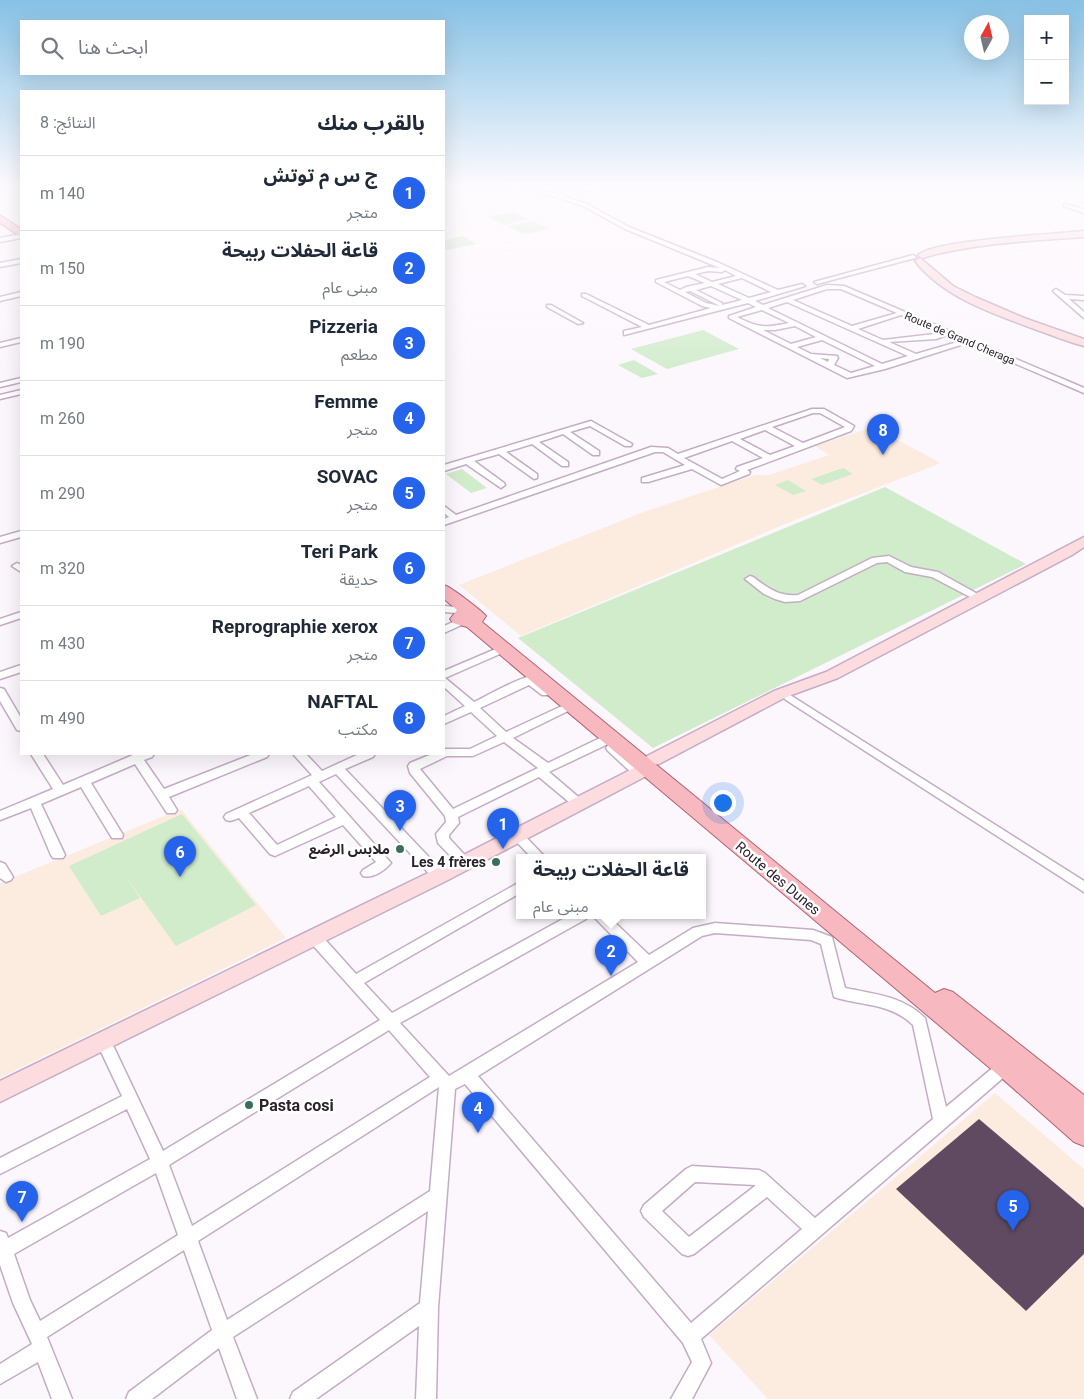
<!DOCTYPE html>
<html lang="ar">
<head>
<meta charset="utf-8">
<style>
	body { margin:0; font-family:Roboto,"Noto Sans Arabic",sans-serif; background:#f6f6f7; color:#1f2937; direction:rtl }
	.controls { position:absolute; right:15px; top:15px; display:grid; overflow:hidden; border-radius:0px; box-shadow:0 5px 20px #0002 }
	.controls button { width:45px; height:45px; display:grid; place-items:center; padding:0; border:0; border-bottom:1px solid #e0e1e3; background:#fff; color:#1f2937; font:25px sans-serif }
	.compass { position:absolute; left:964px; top:15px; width:45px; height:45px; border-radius:50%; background:#fff; box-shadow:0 5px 20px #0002; rotate:8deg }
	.you { position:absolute; left:722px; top:802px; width:18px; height:18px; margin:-12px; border:4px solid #fff; border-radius:50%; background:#1a73e8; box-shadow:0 0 0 8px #1a73e833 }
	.badge { display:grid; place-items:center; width:32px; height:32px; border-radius:50%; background:#2563eb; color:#fff; font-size:16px; font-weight:700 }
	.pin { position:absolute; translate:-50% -41px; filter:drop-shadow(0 1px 2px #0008) }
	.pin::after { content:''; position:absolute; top:26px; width:18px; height:15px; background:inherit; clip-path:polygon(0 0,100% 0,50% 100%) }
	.popup { position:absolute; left:516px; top:854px; width:190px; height:65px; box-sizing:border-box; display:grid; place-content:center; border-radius:0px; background:#fff; filter:drop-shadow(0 1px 4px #0005); font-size:16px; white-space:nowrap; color:#747a83 }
	.popup b { font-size:19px; color:#1f2937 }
	.popup::after { content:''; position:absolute; left:50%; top:100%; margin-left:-10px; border:10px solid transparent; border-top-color:#fff }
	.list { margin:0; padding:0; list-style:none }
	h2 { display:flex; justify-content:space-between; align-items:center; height:65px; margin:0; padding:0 20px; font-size:21px }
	h2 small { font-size:16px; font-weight:400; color:#747a83 }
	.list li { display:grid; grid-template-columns:32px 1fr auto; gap:15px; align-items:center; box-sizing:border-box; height:75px; padding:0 20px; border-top:1px solid #e0e1e3 }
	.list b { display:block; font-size:19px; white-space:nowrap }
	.list p { margin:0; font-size:16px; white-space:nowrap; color:#747a83 }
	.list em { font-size:16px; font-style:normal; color:#747a83 }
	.icon { flex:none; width:28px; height:28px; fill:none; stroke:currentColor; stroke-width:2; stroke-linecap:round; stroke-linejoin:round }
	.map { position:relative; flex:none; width:1084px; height:1399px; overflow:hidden; direction:ltr }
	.search { position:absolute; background:#fff; box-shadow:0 5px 20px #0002; left:20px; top:20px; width:425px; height:55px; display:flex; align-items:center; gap:12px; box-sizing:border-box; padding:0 18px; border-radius:0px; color:#747a83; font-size:19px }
	.panel { position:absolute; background:#fff; box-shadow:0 5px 20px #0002; left:20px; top:90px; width:425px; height:665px; border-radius:0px; direction:rtl }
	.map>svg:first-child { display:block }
</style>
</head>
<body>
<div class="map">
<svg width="1084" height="1399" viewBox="0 0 1084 1399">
	<rect width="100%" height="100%" fill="#fcf7fd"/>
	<g fill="#fcece0">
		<path d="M 873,427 L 941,463 L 797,519 L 521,636 L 459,585 L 646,511 L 755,475 L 769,475 L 829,455 L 815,446 Z"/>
		<path d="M 181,809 L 286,938 L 0,1078 L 0,883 Z"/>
		<path d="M 995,1093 L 1084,1169 L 1084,1399 L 768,1399 L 709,1335 Z"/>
	</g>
	<g fill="#d0eccb">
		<path d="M 513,212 L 529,219 L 503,225 L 488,217 Z"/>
		<path d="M 533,221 L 549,229 L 524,234 L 508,226 Z"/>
		<path d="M 463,236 L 477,244 L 447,250 L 444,248 L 444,240 Z"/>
		<path d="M 703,330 L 739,349 L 667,369 L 631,349 Z"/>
		<path d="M 634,360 L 658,374 L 642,378 L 618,365 Z"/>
		<path d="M 843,468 L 853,474 L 822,485 L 811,479 Z"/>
		<path d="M 462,469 L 487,488 L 471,493 L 446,474 Z"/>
		<path d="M 788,480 L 806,491 L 793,495 L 775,485 Z"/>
		<path d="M 885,487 L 1026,564 L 653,748 L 518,638 Z"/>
		<path d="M 182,814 L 256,905 L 176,946 L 126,877 L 140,898 L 101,916 L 69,866 Z"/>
	</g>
	<path fill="#5f4a61" d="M 979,1119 L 1084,1208 L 1084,1254 L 1026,1311 L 896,1189 Z"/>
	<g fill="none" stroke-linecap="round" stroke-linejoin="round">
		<g stroke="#c4acc6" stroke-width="3">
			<g id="street">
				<path d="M 507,186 L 518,186 L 554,193 L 587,204 L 629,227 L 717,262 L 778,290 L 802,284 L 805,286 L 755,301 L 763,305 L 827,285 L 844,286 L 1084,388 L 1084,393 L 967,343 L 885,369 L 847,378 L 729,318 L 729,316 L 756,307 L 748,303 L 624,335 L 624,331 L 642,327 L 582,296 L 582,294 L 586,294 L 649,325 L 711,308 L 702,306 L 656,282 L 656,280 L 708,267 L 720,268 L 625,229 L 583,206 L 553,196 ZM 725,270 L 736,276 L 712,282 L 695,274 L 708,271 L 722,272 ZM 688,276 L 705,283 L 686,287 L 680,290 L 664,282 ZM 742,278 L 771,292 L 749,298 L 718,284 ZM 711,286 L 742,300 L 722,305 L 722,303 L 696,290 ZM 827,289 L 841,289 L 897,313 L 852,326 L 793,300 ZM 690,291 L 720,306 L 706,303 L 685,292 ZM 787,302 L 908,356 L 882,364 L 768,308 ZM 762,310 L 789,323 C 766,328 758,328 737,317 ZM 901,315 L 943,333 L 883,340 L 858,329 ZM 795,326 L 816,337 L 791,344 L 763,330 L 775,330 ZM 947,335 L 961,341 L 916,354 L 889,342 L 936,339 ZM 822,340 L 875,366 L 851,373 L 834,365 L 838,358 L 837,356 L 811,354 L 797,347 ZM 820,358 L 829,359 L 828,362 Z"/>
				<path d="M 572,186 L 602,186 L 585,191 Z"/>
				<path d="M 1064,204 L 1084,209 L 1084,213 L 1064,206 Z"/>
				<path d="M 21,234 L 21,238 L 0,242 L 0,238 Z"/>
				<path d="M 913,255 L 916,257 L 915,258 L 817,284 L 814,282 Z"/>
				<path d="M 21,259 L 21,263 L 0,267 L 0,263 Z"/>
				<path d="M 1056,289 L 1065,295 L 1084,296 L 1084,300 L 1069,299 L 1084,312 L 1084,318 L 1054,292 L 1053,291 Z"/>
				<path d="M 21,292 L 21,296 L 0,301 L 0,297 Z"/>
				<path d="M 547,305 L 551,305 L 583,323 L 578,324 L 547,307 Z"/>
				<path d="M 21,338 L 21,342 L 0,347 L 0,343 Z"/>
				<path d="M 21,378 L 21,382 L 0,387 L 0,383 Z"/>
				<path d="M 21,390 L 21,394 L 0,399 L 0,395 Z"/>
				<path d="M 812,409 L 824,409 L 854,426 L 851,431 L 747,470 L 750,472 L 749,474 L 721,485 L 692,469 L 648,482 L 642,482 L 642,478 L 685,465 L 663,452 L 655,452 L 444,525 L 444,519 L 449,517 L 444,513 L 444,506 L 456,515 L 651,447 L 668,448 L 678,454 ZM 813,413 L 820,413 L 845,427 L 803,443 L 772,427 ZM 765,430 L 795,446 L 770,455 L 740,439 ZM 732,441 L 763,458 L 737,467 L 736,469 L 740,471 L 722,479 L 684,458 Z"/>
				<path d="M 591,421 L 632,444 L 631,446 L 625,446 L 590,426 L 570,432 L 599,451 L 599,455 L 593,455 L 563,434 L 539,442 L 568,462 L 568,466 L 562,466 L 532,444 L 506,452 L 537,474 L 537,478 L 534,479 L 499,454 L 474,461 L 504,483 L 505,485 L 501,488 L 466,464 L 444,471 L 444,465 Z"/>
				<path d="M 21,531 L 21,537 L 0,543 L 0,537 Z"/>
				<path d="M 889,556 L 911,567 L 938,572 L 983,597 L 978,600 L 974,599 L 932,577 L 905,572 L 887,562 L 877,563 L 800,601 L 785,602 L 775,599 L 764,594 L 745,579 L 750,576 L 753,577 C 768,588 779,597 798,595 L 872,558 Z"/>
				<path d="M 17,563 L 21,565 L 21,572 L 12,566 Z"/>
				<path d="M 444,606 L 456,607 L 461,610 L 456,613 L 444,612 Z"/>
				<path d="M 21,612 L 21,618 L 0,625 L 0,619 Z"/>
				<path d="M 462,618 L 466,619 L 467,621 L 466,623 L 444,633 L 444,626 Z"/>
				<path d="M 505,645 L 509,646 L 510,648 L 509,650 L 445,678 L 474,702 C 489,695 529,671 544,675 L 545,677 L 538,681 L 552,693 L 550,695 L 542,695 L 529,685 L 480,708 L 506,732 L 562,706 L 570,706 L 572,708 L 570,710 L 513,738 L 548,763 L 600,738 L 604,737 L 610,741 L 608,744 L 549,772 L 583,801 L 585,804 L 583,807 L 575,807 L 539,777 L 458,817 L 459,823 L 449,835 L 449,838 L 472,863 L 470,866 L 460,866 L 438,843 L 436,834 L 446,822 L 445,816 L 410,773 L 408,766 L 410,763 L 432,754 L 444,754 L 444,749 L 470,749 L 497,736 L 471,712 L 444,724 L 444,716 L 465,706 L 444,687 L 444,671 ZM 504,742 L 538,768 L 453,809 L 420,769 L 447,756 L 473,756 Z"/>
				<path d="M 21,665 L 21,672 L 0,679 L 0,672 Z"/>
				<path d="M 0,688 L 4,689 L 21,718 L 21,731 L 17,730 L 0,701 Z"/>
				<path d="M 790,695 L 1084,881 L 1084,892 L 786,700 L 784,698 Z"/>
				<path d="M 612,744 L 616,745 L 643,770 L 645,773 L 643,776 L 635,776 L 608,751 L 606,748 L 608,745 Z"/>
				<path d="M 31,754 L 43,754 L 63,785 L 133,755 L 154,754 L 152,757 L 144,760 L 164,789 L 253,754 L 269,754 L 267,757 L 169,797 L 177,810 L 175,813 L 167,813 L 135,764 L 91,783 L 123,835 L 122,838 L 112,838 L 81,787 L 41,804 L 65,855 L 63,858 L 53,858 L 51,855 L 31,808 L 0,820 L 0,811 L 53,789 Z"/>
				<path d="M 293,754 L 306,754 L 322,771 L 359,754 L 375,754 L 373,757 L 345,769 L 444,873 L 446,876 L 444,879 L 439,881 L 434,879 L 336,774 L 319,782 L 391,863 C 385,870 373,879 363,876 L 361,873 L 363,870 L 376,862 L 343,825 L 275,856 L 270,854 L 239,818 L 230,821 L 226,820 L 224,817 L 226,814 L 312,775 ZM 309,786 L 336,817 L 277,845 L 249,813 Z"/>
				<path d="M 517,832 L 522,833 L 545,857 L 531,857 L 511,836 L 512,833 Z"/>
				<path d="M 0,862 L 5,864 L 13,877 L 11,880 L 6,882 L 0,878 Z"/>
				<path d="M 520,882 L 520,893 L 364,983 L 392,1013 L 570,915 L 588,915 L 586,919 L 400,1023 L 449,1076 L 638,962 L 592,915 L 607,915 L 649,955 L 693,928 L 715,923 L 813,930 L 832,937 L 845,988 C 874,994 903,996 925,1018 L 946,1107 L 1001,1061 L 1006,1059 L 1011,1061 L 1014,1066 L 1011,1071 L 701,1339 L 711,1363 L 692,1399 L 671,1399 L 692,1362 L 683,1343 L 465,1084 L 455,1089 L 438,1308 L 436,1399 L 416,1399 L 419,1326 L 316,1399 L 290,1399 L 293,1392 L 420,1303 L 428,1211 L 233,1337 L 257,1399 L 237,1399 L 219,1348 L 152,1399 L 126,1399 L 129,1392 L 212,1330 L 184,1250 L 47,1337 L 72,1399 L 52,1399 L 38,1362 L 0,1384 L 0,1364 L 32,1344 L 13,1303 L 0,1265 L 0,1231 L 6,1233 L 8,1238 L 150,1159 L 127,1109 L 0,1174 L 0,1158 L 122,1096 L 96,1041 L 99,1037 L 104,1035 L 109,1037 L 163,1151 L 380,1020 L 310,942 L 308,938 L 310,934 L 315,933 L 320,934 L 356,974 ZM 715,933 L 811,940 L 821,944 L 834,997 C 862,1006 891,1003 913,1025 L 933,1119 L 815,1218 L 765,1173 L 759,1170 L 692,1166 L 686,1169 L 644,1205 L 641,1211 L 644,1217 L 682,1254 L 688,1256 L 694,1254 L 767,1197 L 802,1229 L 691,1323 L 478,1076 L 702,936 ZM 389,1030 L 430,1077 L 192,1226 L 169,1165 ZM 439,1087 L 430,1191 L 227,1320 L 198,1241 ZM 156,1173 L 178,1235 L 40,1321 L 30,1300 L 14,1254 ZM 695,1182 L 755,1185 L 755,1186 L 689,1237 L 662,1211 Z"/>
			</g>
		</g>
		<g stroke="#c4acc6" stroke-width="3">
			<g id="secondary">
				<path d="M 1084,231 L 1084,237 C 1030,241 974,243 922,258 L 918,255 C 933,240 1056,234 1084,231 Z"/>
				<path d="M 920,258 L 953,286 L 975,297 L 1024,318 L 1084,339 L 1084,346 C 1068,342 1052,335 1037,330 C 994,314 944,298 915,261 Z"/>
				<path d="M 1084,537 L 1084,547 L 1072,555 L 838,678 L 786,697 L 659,764 L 652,765 L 655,769 L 652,773 L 446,881 L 0,1102 L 0,1081 L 432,871 L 640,765 L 647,763 L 644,760 L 647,756 L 774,691 L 826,672 Z"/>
			</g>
		</g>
		<g stroke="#ae6570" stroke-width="2">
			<g id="primary">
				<path d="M 0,215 L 21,229 L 21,237 L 0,223 Z"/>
				<path d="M 444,585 C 450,586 482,611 486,616 L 482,622 L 935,993 L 944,989 L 953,992 L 1084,1095 L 1084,1146 L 1074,1142 L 997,1074 L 467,627 L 453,623 L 450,619 L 457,610 L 444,599 Z"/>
			</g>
		</g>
		<use href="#street" fill="#fff" fill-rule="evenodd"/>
		<use href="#secondary" fill="#fcdcdf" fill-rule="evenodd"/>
		<use href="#primary" fill="#f8b8bf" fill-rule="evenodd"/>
	</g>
	<linearGradient id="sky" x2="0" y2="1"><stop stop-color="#87c1e5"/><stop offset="0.49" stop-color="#fefbfe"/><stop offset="1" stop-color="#fefbfe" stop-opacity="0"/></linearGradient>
	<rect width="1084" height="382" fill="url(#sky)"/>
	<g fill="#37715a" stroke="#fff" stroke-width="2">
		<circle cx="400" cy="849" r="5"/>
		<circle cx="496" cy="862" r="5"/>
		<circle cx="249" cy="1105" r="5"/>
	</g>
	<g text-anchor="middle" stroke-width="5" stroke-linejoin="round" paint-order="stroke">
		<g font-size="11" fill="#2b222c" stroke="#fff">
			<text transform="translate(960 338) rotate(23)" y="4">Route de Grand Cheraga</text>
		</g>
		<g font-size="14" font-weight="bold" fill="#2b222c" stroke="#fff" text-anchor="end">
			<text x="390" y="854">ملابس الرضع</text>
			<text x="486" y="867">Les 4 frères</text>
		</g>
		<g font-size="14" fill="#2b222c" stroke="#fff">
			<text transform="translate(778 878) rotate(40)" y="5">Route des Dunes</text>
		</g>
		<g font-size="16" font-weight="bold" fill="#2b222c" stroke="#fff" text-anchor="start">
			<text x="259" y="1111">Pasta cosi</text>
		</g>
	</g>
</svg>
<div class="controls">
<button>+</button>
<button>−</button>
</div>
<svg class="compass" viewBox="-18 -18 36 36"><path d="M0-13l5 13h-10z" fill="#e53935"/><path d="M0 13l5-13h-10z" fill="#747a83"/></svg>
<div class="you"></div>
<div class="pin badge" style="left:503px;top:849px">1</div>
<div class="pin badge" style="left:611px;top:976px">2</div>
<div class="popup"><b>قاعة الحفلات ربيحة</b>مبنى عام</div>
<div class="pin badge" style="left:400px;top:831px">3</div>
<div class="pin badge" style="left:478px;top:1133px">4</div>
<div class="pin badge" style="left:1013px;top:1231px">5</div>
<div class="pin badge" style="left:180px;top:877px">6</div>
<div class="pin badge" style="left:22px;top:1222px">7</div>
<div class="pin badge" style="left:883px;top:455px">8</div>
<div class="search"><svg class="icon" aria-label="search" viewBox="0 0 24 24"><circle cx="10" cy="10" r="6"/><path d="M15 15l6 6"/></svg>ابحث هنا</div>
<section class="panel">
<h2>بالقرب منك<small>النتائج: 8</small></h2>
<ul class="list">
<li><span class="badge">1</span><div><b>ج س م توتش</b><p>متجر</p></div><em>140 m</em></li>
<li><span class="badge">2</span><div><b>قاعة الحفلات ربيحة</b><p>مبنى عام</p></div><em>150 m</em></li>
<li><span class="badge">3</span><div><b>Pizzeria</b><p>مطعم</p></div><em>190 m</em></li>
<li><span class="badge">4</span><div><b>Femme</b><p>متجر</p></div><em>260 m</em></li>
<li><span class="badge">5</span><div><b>SOVAC</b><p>متجر</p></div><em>290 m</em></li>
<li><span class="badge">6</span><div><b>Teri Park</b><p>حديقة</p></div><em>320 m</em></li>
<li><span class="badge">7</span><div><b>Reprographie xerox</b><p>متجر</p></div><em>430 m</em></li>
<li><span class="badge">8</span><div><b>NAFTAL</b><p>مكتب</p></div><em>490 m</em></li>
</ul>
</section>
</div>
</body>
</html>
